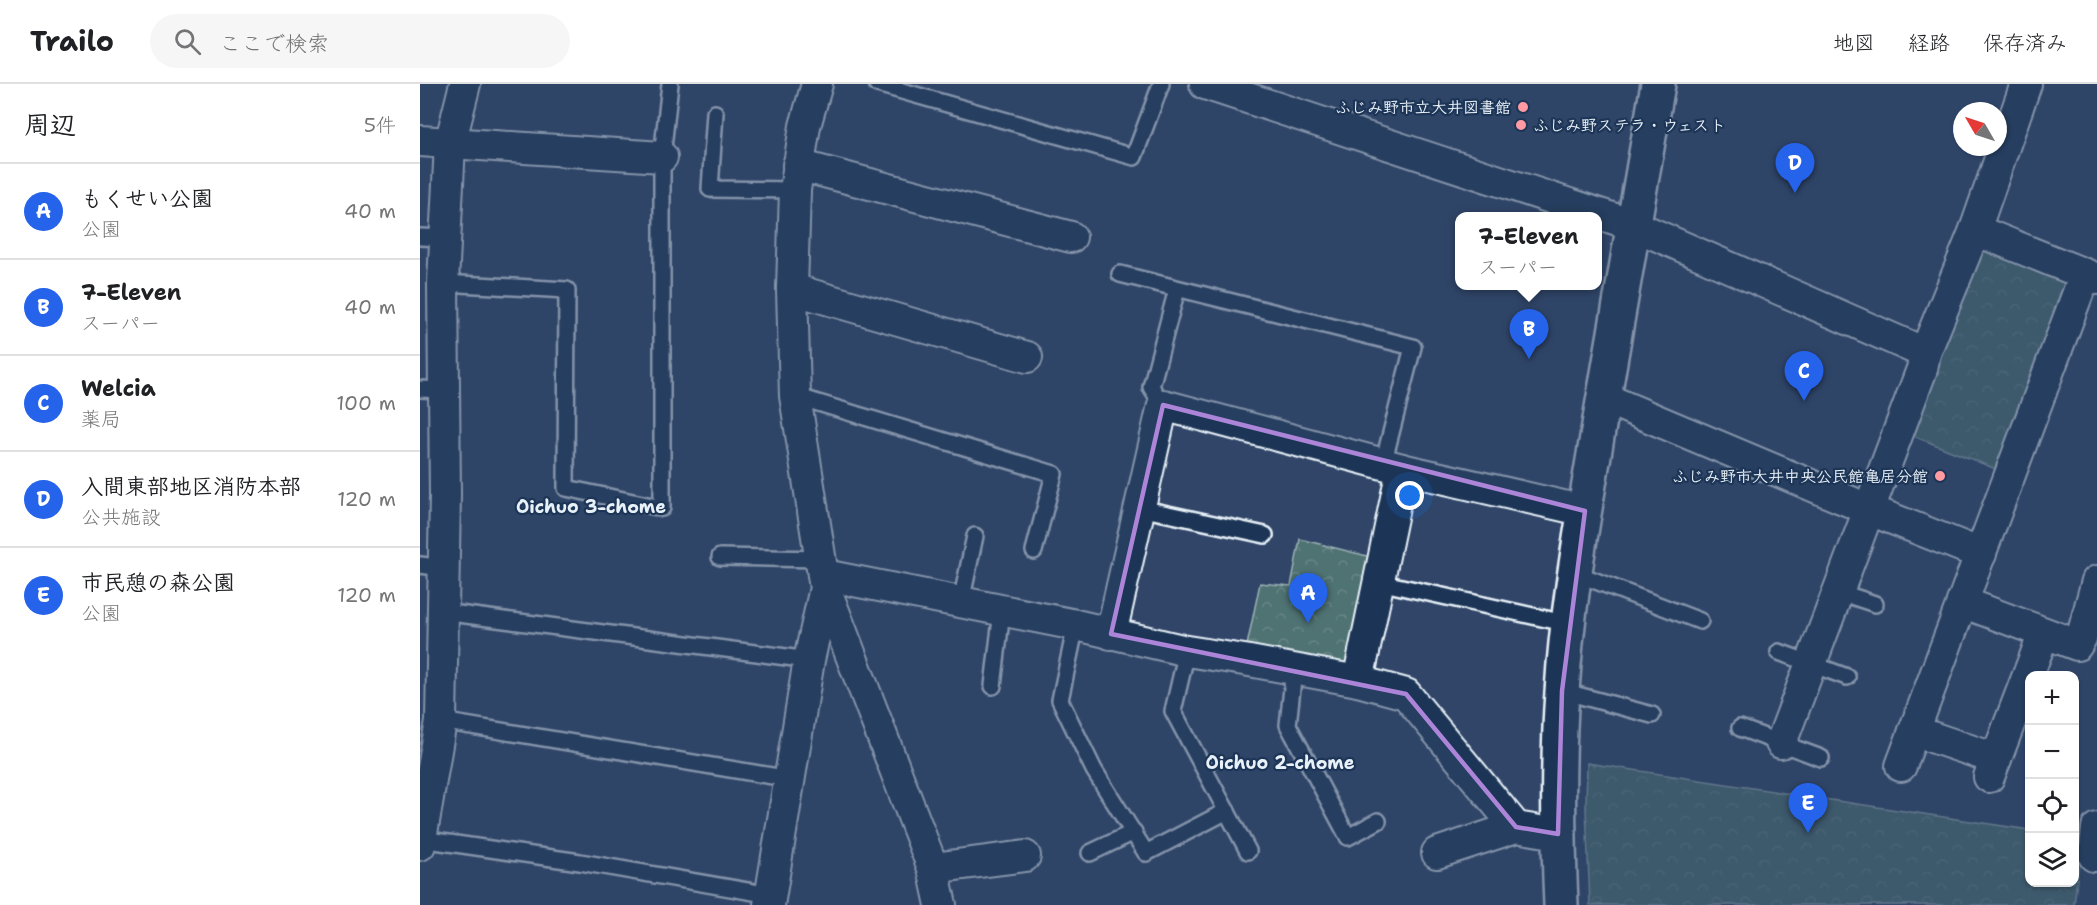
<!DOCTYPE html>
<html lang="ja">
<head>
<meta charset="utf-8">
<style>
	body { margin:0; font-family:"Shantell Sans","Klee One",sans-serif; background:#f6f6f6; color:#202124 }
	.controls { position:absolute; right:18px; bottom:18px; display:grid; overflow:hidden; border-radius:12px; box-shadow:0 2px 4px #0004 }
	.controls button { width:54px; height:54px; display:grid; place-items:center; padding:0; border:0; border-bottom:2px solid #e0e0e0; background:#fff; color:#202124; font:30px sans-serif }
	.compass { position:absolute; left:1533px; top:18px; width:54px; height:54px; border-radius:50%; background:#fff; box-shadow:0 2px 4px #0004; rotate:309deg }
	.you { position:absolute; left:990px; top:412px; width:21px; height:21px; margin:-15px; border:4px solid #fff; border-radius:50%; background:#1a73e8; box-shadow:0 0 0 9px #1a73e833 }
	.badge { display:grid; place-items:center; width:39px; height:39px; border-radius:50%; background:#2563eb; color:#fff; font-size:20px; font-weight:700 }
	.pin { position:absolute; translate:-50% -50px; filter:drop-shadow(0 2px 3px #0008) }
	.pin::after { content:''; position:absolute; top:32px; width:21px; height:18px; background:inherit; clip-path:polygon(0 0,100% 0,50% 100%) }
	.popup { position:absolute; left:1035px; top:128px; width:147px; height:78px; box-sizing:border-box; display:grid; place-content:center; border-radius:12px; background:#fff; filter:drop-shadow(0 2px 4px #0005); font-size:20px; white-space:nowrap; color:#757577 }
	.popup b { font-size:22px; color:#202124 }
	.popup::after { content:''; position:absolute; left:50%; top:100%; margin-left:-12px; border:12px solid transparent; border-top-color:#fff }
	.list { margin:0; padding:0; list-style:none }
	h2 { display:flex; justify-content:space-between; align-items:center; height:78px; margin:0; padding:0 24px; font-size:26px }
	h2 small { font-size:20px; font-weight:400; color:#757577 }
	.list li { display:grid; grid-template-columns:39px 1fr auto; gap:18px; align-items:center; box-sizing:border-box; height:96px; padding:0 24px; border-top:2px solid #e0e0e0 }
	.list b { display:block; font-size:22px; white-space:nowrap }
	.list p { margin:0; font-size:20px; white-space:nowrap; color:#757577 }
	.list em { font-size:20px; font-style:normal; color:#757577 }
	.icon { flex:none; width:33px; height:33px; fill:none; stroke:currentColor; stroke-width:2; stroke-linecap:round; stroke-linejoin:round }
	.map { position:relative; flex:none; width:1677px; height:821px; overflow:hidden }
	header { display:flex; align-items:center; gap:36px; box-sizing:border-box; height:84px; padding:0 30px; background:#fff; border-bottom:2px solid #e0e0e0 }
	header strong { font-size:28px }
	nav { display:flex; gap:33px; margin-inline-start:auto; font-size:21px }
	.search { width:420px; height:54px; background:#f6f6f6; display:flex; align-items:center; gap:15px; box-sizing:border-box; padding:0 21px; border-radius:33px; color:#757577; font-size:22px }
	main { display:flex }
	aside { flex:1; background:#fff }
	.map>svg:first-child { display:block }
</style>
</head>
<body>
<header>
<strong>Trailo</strong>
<div class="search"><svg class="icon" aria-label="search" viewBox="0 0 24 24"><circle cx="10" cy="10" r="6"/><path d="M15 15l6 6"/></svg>ここで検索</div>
<nav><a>地図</a><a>経路</a><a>保存済み</a></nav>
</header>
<main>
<aside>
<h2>周辺<small>5件</small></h2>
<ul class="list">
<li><span class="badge">A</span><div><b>もくせい公園</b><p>公園</p></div><em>40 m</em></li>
<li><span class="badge">B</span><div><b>7-Eleven</b><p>スーパー</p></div><em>40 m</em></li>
<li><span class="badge">C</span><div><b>Welcia</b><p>薬局</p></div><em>100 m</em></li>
<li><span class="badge">D</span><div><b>入間東部地区消防本部</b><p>公共施設</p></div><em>120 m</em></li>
<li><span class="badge">E</span><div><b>市民憩の森公園</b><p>公園</p></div><em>120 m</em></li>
</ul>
</aside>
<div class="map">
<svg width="1677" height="821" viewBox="0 0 1677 821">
	<defs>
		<pattern id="park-crowns" width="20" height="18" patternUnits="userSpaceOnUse" patternTransform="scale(1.5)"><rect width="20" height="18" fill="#507272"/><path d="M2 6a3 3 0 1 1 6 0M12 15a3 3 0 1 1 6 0" fill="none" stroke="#698787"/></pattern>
	</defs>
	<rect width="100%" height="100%" fill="#304568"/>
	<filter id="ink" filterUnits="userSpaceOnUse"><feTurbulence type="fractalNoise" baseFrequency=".0167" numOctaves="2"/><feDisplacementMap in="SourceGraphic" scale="12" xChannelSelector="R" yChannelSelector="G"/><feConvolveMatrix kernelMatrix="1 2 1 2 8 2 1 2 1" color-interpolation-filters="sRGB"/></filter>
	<g filter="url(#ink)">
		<g fill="url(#park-crowns)" stroke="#9cb2b5" stroke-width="1.5">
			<path d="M 1564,163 L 1648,193 L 1586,389 L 1486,349 L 1557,167 Z"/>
			<path d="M 880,455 L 951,473 L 938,597 L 824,576 L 840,499 L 871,502 Z"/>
			<path d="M 1167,679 L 1609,746 L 1610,798 L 1654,798 L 1655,753 L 1662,754 L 1654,821 L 1170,821 L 1166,723 Z"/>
		</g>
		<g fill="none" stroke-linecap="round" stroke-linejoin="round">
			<g stroke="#e8f1f8" stroke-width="20">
				<g id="lane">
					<path d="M 457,0 L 714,73 L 741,0"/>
					<path d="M 295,29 L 290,105 L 375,106"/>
					<path d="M 0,153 L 25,154"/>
					<path d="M 700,190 L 993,263 L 963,380"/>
					<path d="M 23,199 L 147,206 L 146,404 L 242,424 L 242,73 L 250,0"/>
					<path d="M 0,305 L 24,306"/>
					<path d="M 375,312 L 634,390 L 614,467"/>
					<path d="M 743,321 L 731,303 L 757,205"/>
					<path d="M 720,424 L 845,451"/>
					<path d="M 300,473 L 401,475"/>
					<path d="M 0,481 L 24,484"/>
					<path d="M 1155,489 L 1280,537"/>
					<path d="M 959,498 L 1149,540"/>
					<path d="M 1419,508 L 1455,520"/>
					<path d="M 541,518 L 555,452"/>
					<path d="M 23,528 L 389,576"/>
					<path d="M 656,541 L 640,616 L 674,686 L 726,769 L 807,727"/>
					<path d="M 767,567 L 753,627 L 828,767"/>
					<path d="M 1359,568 L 1427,593"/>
					<path d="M 874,586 L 868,641 L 928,753 L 958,737"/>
					<path d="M 573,602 L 582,527"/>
					<path d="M 1142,607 L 1232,631"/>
					<path d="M 21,637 L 370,695"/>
					<path d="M 1320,644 L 1401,674"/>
					<path d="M 1,755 L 160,778 L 351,811"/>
					<path d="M 670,769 L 714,748"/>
				</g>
			</g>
			<g stroke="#e8f1f8" stroke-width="34">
				<g id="street">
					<path d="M 397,0 L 385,42 L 375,106 L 372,205 L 375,312 L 405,504 L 513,784 L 521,821"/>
					<path d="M 785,0 L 1213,141 L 1505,269"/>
					<path d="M 0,57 L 242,73"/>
					<path d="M 378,81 L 651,153"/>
					<path d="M 1555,146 L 1677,195"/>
					<path d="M 372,205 L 607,273"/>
					<path d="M 1184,314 L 1450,426 L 1561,470"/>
					<path d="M 404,491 L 656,541 L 767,567 L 824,576 L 938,597 L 986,610 L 1096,743 L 1138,750"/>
					<path d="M 1542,518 L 1657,561 L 1662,552 L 1677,497"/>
					<path d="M 691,550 L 743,321 L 982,385 L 1165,427"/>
					<path d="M 938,597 L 982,385"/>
					<path d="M 1494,647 L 1576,675"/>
					<path d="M 1361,659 L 1502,285 L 1505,269 L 1555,146 L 1606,0"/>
					<path d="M 1481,682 L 1665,190"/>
					<path d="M 1569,693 L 1624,549"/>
					<path d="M 1677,744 L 1674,772 L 1677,772"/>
					<path d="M 0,761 L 21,637 L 25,411 L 23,199 L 30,60 L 45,0"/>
					<path d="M 1017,769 L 1096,743"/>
					<path d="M 513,784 L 605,772"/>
					<path d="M 349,821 L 389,576 L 405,504"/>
				</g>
			</g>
			<g stroke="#e8f1f8" stroke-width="38">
				<path id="secondary" d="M 1141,821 C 1138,750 1137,679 1142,608 C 1147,522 1163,437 1177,353 C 1197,235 1217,117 1238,0"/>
			</g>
			<use href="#lane" stroke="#1d3557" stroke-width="15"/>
			<use href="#street" stroke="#1d3557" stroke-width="30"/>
			<use href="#secondary" stroke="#1d3557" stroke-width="33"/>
		</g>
	</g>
	<path d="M0 0H1677V821H0ZM 743,321 L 1165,427 L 1142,607 L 1138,750 L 1096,743 L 986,610 L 691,550 Z" fill="#304568" fill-opacity=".55" fill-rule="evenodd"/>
	<path fill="none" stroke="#ac85d9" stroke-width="4.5" stroke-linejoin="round" d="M 743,321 L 1165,427 L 1142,607 L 1138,750 L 1096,743 L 986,610 L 691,550 Z"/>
	<g fill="#ff9aa2" stroke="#1d3557" stroke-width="2">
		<circle cx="1103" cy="23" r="6"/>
		<circle cx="1101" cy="41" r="6"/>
		<circle cx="1520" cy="392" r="6"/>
	</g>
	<g text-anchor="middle" stroke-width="4.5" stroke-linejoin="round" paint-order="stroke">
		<g font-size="16" font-weight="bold" fill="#e8f1f8" stroke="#1d3557" text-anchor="end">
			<text x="1091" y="29">ふじみ野市立大井図書館</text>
			<text x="1113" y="47" text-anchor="start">ふじみ野ステラ・ウェスト</text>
			<text x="1508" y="398">ふじみ野市大井中央公民館亀居分館</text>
		</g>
		<g font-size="18" font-weight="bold" fill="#e8f1f8" stroke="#1d3557">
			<text x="171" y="429">Oichuo 3-chome</text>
			<text x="860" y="685">Oichuo 2-chome</text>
		</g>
	</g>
</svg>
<div class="controls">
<button>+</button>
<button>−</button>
<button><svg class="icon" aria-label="locate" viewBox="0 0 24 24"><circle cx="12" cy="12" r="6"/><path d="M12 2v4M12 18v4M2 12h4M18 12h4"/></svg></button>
<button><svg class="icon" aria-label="layers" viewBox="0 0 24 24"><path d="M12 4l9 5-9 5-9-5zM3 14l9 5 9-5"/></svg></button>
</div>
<svg class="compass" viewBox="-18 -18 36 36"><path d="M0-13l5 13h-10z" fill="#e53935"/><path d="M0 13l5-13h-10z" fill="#757577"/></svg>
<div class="you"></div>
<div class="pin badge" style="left:888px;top:539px">A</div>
<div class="pin badge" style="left:1109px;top:275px">B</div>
<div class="popup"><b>7-Eleven</b>スーパー</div>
<div class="pin badge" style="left:1384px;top:317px">C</div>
<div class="pin badge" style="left:1375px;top:109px">D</div>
<div class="pin badge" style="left:1388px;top:749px">E</div>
</div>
</main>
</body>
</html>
